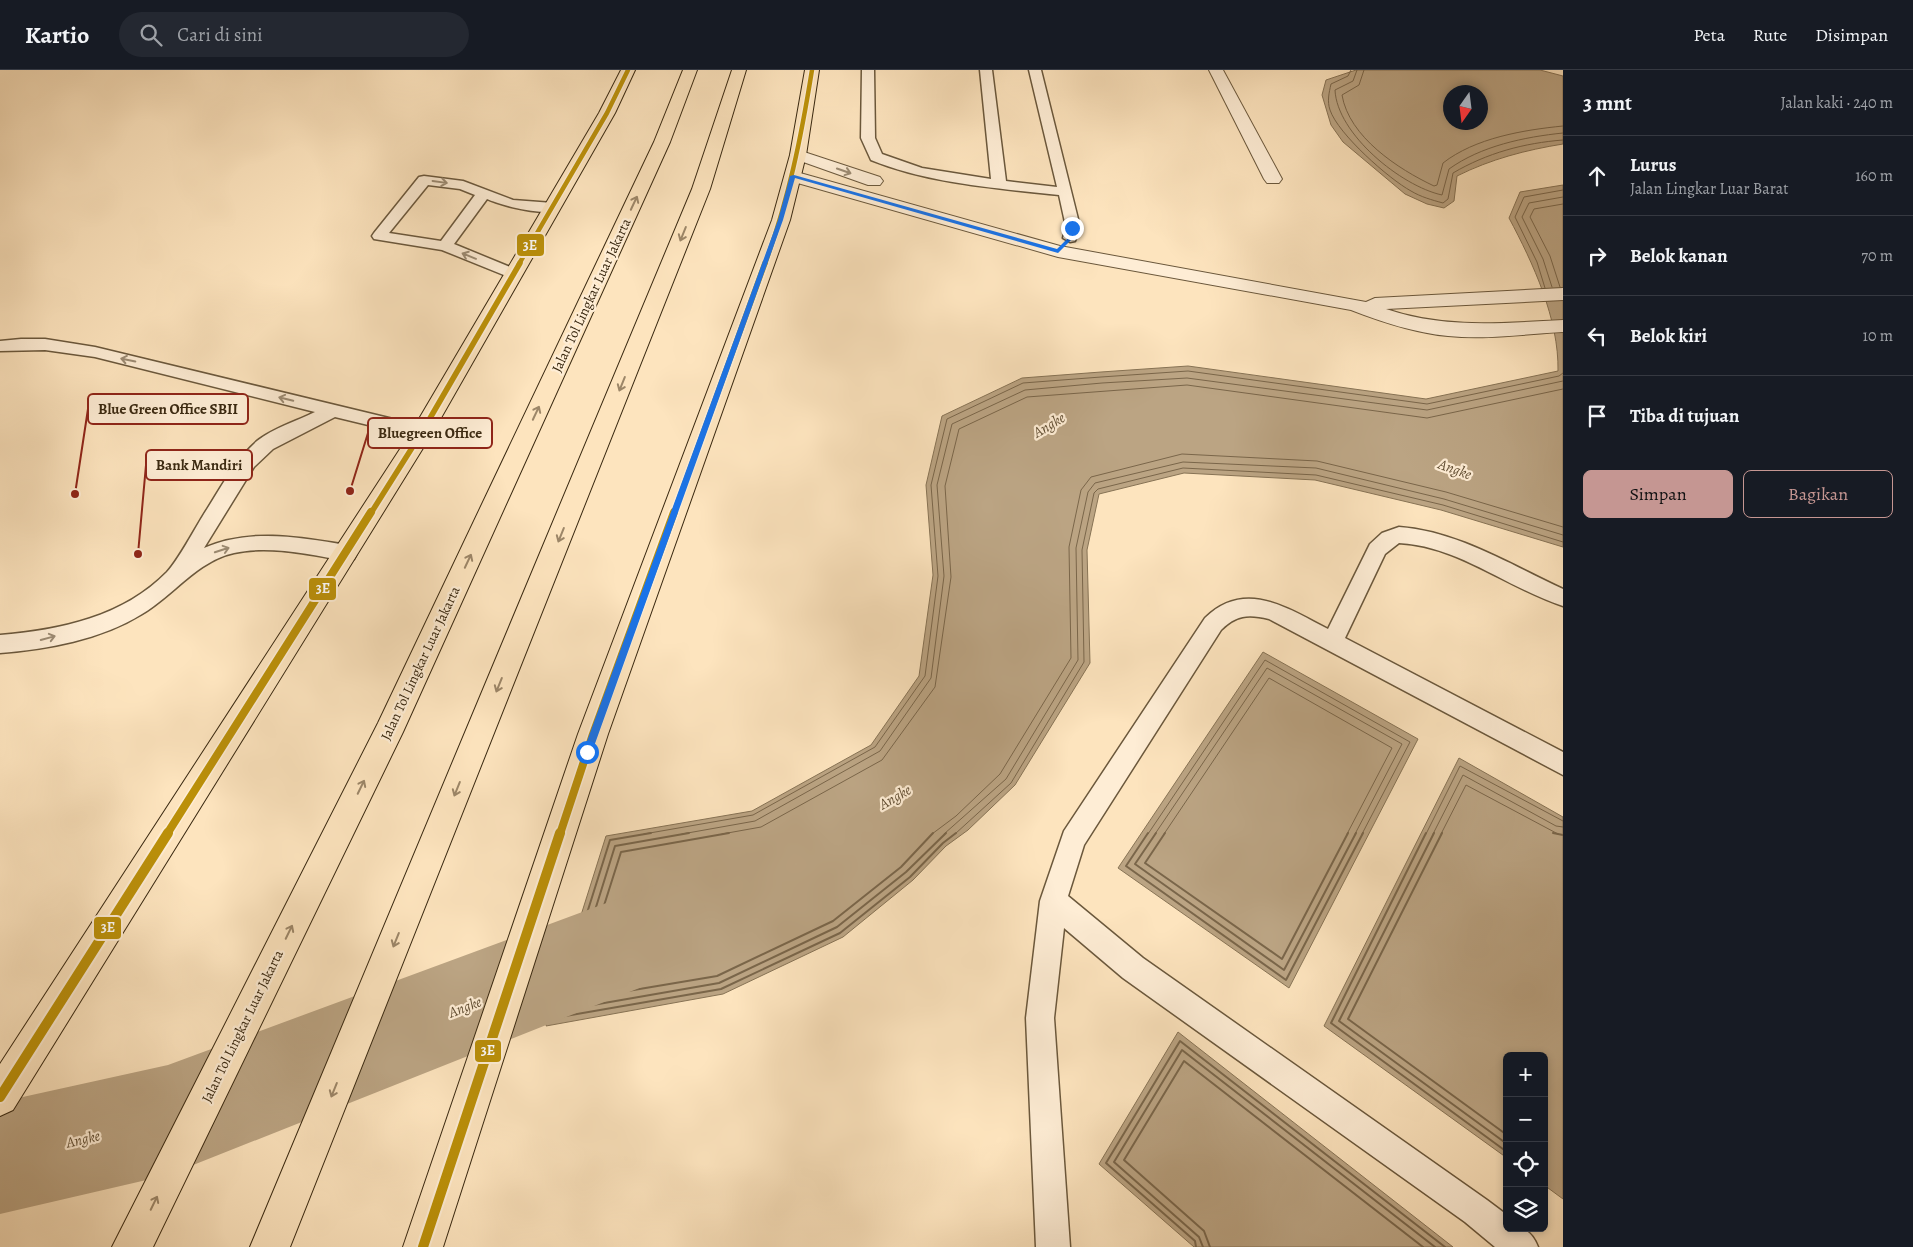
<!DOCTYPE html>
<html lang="id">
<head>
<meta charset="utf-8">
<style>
	body { margin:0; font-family:Alegreya,serif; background:#242831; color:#f1f3f6 }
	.controls { position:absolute; right:15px; bottom:15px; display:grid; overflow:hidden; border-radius:8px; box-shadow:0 2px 8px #0003 }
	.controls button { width:45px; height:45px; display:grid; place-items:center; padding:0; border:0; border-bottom:1px solid #363941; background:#171b24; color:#f1f3f6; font:25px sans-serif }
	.compass { position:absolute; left:1443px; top:15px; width:45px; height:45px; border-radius:50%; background:#171b24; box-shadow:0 2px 8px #0003; rotate:194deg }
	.stop { position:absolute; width:15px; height:15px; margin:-11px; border:4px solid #1a73e8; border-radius:50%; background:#fff }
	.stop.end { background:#1a73e8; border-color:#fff; box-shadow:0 1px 5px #0008 }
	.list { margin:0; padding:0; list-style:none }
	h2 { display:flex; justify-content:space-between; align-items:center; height:65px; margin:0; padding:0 20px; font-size:21px }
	h2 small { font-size:16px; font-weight:400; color:#9ea1a6 }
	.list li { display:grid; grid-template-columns:32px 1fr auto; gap:15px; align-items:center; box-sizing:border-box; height:80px; padding:0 20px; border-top:1px solid #363941 }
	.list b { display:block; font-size:19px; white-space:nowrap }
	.list p { margin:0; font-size:16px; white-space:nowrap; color:#9ea1a6 }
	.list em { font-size:16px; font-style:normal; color:#9ea1a6 }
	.actions { display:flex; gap:10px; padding:15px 20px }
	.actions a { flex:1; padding:11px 0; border:1px solid #c59692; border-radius:8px; text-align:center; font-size:18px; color:#c59692 }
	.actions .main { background:#c59692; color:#111 }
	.icon { flex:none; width:28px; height:28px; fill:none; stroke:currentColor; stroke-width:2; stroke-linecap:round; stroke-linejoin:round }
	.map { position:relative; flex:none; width:1563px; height:1177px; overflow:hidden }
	header { display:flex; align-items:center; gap:30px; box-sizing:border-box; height:70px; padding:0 25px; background:#171b24; border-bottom:1px solid #363941 }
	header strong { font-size:24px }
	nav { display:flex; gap:28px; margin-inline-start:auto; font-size:18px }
	.search { width:350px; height:45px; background:#242831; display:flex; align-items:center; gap:12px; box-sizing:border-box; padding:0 18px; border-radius:28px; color:#9ea1a6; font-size:19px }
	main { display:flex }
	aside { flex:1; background:#171b24 }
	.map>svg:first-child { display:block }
</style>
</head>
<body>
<header>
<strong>Kartio</strong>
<div class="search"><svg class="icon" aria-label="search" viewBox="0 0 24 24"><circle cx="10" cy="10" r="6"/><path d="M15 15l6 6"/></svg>Cari di sini</div>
<nav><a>Peta</a><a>Rute</a><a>Disimpan</a></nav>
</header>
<main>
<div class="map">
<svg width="1563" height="1177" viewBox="0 0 1563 1177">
	<rect width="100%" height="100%" fill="#fde4be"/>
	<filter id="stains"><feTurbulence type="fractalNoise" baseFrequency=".004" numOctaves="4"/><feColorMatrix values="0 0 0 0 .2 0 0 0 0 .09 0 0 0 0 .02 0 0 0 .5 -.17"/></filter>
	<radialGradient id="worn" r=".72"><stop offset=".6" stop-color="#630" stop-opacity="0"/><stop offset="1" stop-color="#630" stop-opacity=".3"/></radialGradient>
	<g fill="#bba483" stroke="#877355" fill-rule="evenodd">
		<path d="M 1356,0 L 1540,0 L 1563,6 L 1563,74 C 1526,80 1491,89 1457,106 L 1454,131 L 1444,138 L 1427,134 L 1405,124 L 1343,72 L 1331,55 L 1322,25 L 1326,10 ZM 1480,22 L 1480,52 L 1450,52 L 1450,22 Z"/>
		<path d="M 1563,115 L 1563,477 L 1441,440 L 1315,410 L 1184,403 L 1099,424 L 1087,480 L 1090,593 L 1015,715 L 968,760 L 946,776 L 913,810 L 843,867 L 723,924 L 546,956 L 606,766 L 752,741 L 871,675 L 919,606 L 933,505 L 926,415 L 942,346 L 1022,308 L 1101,302 L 1188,296 L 1426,329 L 1558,301 C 1559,249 1533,193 1509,148 L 1520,122 Z"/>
		<path d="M 1263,582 L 1418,669 L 1289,918 L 1118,798 Z"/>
		<path d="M 1459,688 L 1563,747 L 1563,1129 L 1544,1115 L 1544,986 L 1507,986 L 1507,1088 L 1324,956 Z"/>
		<path d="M 1178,962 L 1453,1177 L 1194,1177 L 1099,1094 Z"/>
	</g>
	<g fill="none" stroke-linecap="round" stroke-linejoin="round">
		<g stroke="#7a664a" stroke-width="1">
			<path d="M 1351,0 L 1348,6 L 1331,14 C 1329,23 1327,31 1330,40 C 1338,64 1389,109 1411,121 C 1421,127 1432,130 1443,133 L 1448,129 L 1453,103 C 1487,83 1524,73 1563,70"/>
			<path d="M 1357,0 L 1353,11 L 1335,20 C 1337,64 1401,116 1442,125 L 1449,99 C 1481,76 1524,67 1563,63"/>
			<path d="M 1364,0 L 1359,15 L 1342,25 C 1349,67 1398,99 1434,116 L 1437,115 L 1443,93 C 1475,68 1523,60 1563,56"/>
			<path d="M 1552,217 L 1543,189 L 1522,147 L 1529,133 L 1563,127"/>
			<path d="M 1560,217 L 1550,186 L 1530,147 L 1534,139 L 1563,134"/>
			<path d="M 1545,218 L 1537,192 L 1515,147 L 1524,127 L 1563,120"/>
			<path d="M 644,764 L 753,745 L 875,677 L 925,606 L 938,506 L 931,415 L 947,349 L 1023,313 L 1101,307 L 1188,301 L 1427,334 L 1559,306 L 1563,303"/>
			<path d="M 682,764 L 755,751 L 880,681 L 931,608 L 944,506 L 937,415 L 952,354 L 1025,320 L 1102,313 L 1187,308 L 1427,340 L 1563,311"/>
			<path d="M 722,764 L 761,757 L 882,690 L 935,617 L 951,507 L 945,416 L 959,359 L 1027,327 L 1187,315 L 1427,348 L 1563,319"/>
			<path d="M 932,764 L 956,746 L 1000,704 L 1071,588 L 1069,477 L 1081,420 L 1091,407 L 1182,384 L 1317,391 L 1446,422 L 1563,457"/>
			<path d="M 944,764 L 1006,709 L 1078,590 L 1076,478 L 1088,422 L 1095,413 L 1183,392 L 1316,398 L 1444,429 L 1563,465"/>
			<path d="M 955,764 L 1011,713 L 1084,592 L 1082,480 L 1094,423 L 1098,419 L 1183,398 L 1316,405 L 1443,435 L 1563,472"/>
			<path d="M 1148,764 L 1265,590 L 1410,672 L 1362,764"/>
			<path d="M 1155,764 L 1267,598 L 1402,674 L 1355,764"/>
			<path d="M 1164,764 L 1269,608 L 1392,678 L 1347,764"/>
			<path d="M 1426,764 L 1460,696 L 1563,751"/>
			<path d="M 1433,764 L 1463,705 L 1556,756 L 1563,757"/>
			<path d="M 1441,764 L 1466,715 L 1558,764"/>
		</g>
		<g stroke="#7a664a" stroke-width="2">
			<path d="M 651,763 L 610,770 L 554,948 L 721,919 L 840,863 L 910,807 L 943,773 L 956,763"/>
			<path d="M 689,763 L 615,776 L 564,940 L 719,913 L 837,857 L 906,802 L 946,763"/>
			<path d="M 729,763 L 621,782 L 574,930 L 717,906 L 833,851 L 901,797 L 933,763"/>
			<path d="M 1148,763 L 1126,796 L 1286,910 L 1363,763"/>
			<path d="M 1156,763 L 1135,794 L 1284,900 L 1356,763"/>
			<path d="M 1165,763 L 1145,793 L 1282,889 L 1348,763"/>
			<path d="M 1426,763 L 1331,953 L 1507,1082"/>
			<path d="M 1434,763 L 1339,951 L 1507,1074"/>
			<path d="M 1442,763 L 1348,949 L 1507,1065"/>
			<path d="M 1553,763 L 1563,765"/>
			<path d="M 1196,1177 L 1195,1171 L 1106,1093 L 1180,971 L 1445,1177"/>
			<path d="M 1203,1177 L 1199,1167 L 1114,1092 L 1182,980 L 1435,1177"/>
			<path d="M 1210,1177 L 1204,1161 L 1124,1090 L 1184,991 L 1423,1177"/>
		</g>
		<path fill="#bba483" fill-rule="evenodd" d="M 666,811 L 700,826 L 715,860 L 700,894 L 168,1105 L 0,1144 L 0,1032 L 168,995 Z"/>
		<g stroke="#6b583c" stroke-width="3">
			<g id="service">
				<path d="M 862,0 L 874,0 L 875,68 L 882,84 L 922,98 L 991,109 L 980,0 L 992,0 L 1006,111 L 1057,117 L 1029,0 L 1041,0 L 1080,157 L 1075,171 L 1070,172 L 1063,168 L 1066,157 L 1059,125 C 995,118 931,114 871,90 L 861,68 Z"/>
				<path d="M 424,106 L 463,111 L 513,130 L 553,133 L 560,137 C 551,149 500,135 487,129 L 454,174 L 520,201 L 522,204 L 520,207 L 514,209 L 442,180 L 374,169 L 372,166 L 374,163 L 419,107 ZM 428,115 L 460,119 L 475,125 L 441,171 L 389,163 Z"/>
				<path d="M 21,269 L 45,269 L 95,277 L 422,356 L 429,358 L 431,362 L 429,366 L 422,368 L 335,347 L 273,379 L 254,397 L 204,478 C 250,458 299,467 347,475 L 354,477 L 357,483 L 354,489 L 347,491 C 311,485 270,475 234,483 C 197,491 173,526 142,544 C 100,570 48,579 0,583 L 0,565 C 60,560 123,547 167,502 C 179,489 194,460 204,444 C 220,419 234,391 257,371 C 273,358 297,351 315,342 L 95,287 L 45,280 L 0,281 L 0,271 Z"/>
				<path d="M 1399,457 C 1457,461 1511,495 1563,519 L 1563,536 C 1507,518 1459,476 1399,473 L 1385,484 L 1345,568 L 1563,682 L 1563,705 L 1269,549 C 1248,544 1236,545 1221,560 L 1084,775 L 1068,826 L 1143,888 L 1487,1130 L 1507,1145 L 1507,1158 C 1524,1158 1531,1160 1538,1177 L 1495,1177 L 1465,1152 L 1123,908 L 1064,858 L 1054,948 L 1070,1177 L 1036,1177 L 1026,948 L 1040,831 L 1064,761 L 1205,548 C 1245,509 1287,538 1328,559 L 1370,474 L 1382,463 Z"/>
			</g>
		</g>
		<g stroke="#6b583c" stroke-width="2">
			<g id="minor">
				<path d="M 1209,0 L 1223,0 L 1282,109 L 1279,113 L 1267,113 L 1264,109 Z"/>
				<path d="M 798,80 L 880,107 L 883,111 L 880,115 L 868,115 L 792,88 L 790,85 L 792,82 Z"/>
				<path d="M 793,101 L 1060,176 L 1366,232 L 1375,228 L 1563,218 L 1563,230 L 1386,239 C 1445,259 1502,253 1563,250 L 1563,262 C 1525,264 1486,270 1448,266 C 1415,263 1382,252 1351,240 L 1058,187 L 787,110 L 785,106 L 787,102 Z"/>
			</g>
		</g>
		<g stroke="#3a2911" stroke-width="2">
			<g id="primary">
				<path d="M 621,0 L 635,0 L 615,43 L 433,362 L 13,1040 L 0,1046 L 0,994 L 413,359 L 599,43 Z"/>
				<path d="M 805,0 L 819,0 L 806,85 L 790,150 L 608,664 L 443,1177 L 403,1177 L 578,664 L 772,150 L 790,85 Z"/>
			</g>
		</g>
		<g stroke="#3a2911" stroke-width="2">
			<g id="motorway">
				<path d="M 683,0 L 697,0 L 670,72 L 403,662 L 153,1177 L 112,1177 L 378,653 L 654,72 Z"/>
				<path d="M 732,0 L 746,0 L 710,119 L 290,1177 L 250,1177 L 692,119 Z"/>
			</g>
		</g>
		<use href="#service" fill="#feedd5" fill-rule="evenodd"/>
		<use href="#minor" fill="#feedd5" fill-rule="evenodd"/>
		<use href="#primary" fill="#fde4be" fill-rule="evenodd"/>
		<use href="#motorway" fill="#fde4be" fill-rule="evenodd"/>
		<g stroke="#feedd5" stroke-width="7">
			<g id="bus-1-far3">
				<path d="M 519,194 L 607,43 L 628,0"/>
				<path d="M 765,194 C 789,128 801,68 812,0"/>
			</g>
		</g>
		<g stroke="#feedd5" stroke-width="9">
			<g id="bus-1-far2">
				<path d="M 371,443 L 422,362 L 520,193"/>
				<path d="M 674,443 L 765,193"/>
			</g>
		</g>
		<g stroke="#feedd5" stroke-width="11">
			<g id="bus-1-far1">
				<path d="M 167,764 L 371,442"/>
				<path d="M 560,764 L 593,664 L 674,442"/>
			</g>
		</g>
		<g stroke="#feedd5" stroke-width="14">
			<g id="bus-1">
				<path d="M 0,1027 L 168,763"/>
				<path d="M 423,1177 L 560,763"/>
			</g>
		</g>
		<use href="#bus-1-far3" stroke="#bb9009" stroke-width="4.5"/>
		<use href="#bus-1-far2" stroke="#bb9009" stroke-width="5.5"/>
		<use href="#bus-1-far1" stroke="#bb9009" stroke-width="8"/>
		<use href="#bus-1" stroke="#bb9009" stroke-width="10"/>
	</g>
	<defs><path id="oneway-shaft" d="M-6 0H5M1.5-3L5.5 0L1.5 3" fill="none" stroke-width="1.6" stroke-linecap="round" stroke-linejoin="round" transform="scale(1.25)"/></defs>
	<g stroke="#9c8b73">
		<use href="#oneway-shaft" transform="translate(844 101) rotate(19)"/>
		<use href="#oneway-shaft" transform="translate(440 112) rotate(8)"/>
		<use href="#oneway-shaft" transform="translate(469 186) rotate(-158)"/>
		<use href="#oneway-shaft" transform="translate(128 290) rotate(-168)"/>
		<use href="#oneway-shaft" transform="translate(286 329) rotate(-166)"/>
		<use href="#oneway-shaft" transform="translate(222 480) rotate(-18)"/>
		<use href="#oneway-shaft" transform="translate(48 568) rotate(-15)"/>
	</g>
	<g stroke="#9c8668">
		<use href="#oneway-shaft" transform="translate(634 133) rotate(-65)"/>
		<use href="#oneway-shaft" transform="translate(683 164) rotate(112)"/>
		<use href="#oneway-shaft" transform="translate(622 314) rotate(112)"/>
		<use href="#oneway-shaft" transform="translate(536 343) rotate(-65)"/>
		<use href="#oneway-shaft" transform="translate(561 465) rotate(112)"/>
		<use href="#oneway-shaft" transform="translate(468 491) rotate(-65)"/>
		<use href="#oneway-shaft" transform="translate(499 615) rotate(112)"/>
		<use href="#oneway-shaft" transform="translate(361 717) rotate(-64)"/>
		<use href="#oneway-shaft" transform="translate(457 719) rotate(112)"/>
		<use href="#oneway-shaft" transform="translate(289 862) rotate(-64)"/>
		<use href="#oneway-shaft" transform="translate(396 870) rotate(112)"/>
		<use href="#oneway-shaft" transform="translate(334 1020) rotate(112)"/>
		<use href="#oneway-shaft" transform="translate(154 1133) rotate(-64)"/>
	</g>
	<path fill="#1a73e8" d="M 794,105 L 1057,179 L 1068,168 L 1070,158 L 1072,156 L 1075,158 L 1073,168 L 1058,183 L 795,108 L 783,150 L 592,682 L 587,686 L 583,682 L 778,150 L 790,106 Z"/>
	<g text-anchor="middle" stroke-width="4.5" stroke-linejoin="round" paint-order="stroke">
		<g font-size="14" fill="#3a2911" stroke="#feedd5">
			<text transform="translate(591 225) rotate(-65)" y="5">Jalan Tol Lingkar Luar Jakarta</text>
			<text transform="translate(420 593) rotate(-65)" y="5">Jalan Tol Lingkar Luar Jakarta</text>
			<text transform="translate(242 956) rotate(-64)" y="5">Jalan Tol Lingkar Luar Jakarta</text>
		</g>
		<g font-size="15" font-style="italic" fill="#614e33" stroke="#feedd5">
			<text transform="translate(1049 355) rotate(-31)" y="5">Angke</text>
			<text transform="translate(1455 399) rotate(20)" y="5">Angke</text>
			<text transform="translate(895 727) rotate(-30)" y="5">Angke</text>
			<text transform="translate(465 937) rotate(-21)" y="5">Angke</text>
			<text transform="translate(83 1069) rotate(-13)" y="5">Angke</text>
		</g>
	</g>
	<path fill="none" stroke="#8f2418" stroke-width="2" d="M75 424L88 339M350 421L368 363M138 484L146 395"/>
	<g fill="#8f2418" stroke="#feedd5" stroke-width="2">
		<circle cx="75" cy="424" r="5"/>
		<circle cx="350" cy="421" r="5"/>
		<circle cx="138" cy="484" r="5"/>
	</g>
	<g fill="#feedd5" stroke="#8f2418" stroke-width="2">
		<rect x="88" y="324" width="160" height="30" rx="5"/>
		<rect x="368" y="348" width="124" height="30" rx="5"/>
		<rect x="146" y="380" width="106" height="30" rx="5"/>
	</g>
	<g font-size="15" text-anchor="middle" font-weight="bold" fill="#3a2911">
		<text x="168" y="344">Blue Green Office SBII</text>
		<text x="430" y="368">Bluegreen Office</text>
		<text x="199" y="400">Bank Mandiri</text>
	</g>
	<g stroke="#feedd5" stroke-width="2">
		<rect x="516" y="163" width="29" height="24" rx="5" fill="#bb9009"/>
		<rect x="308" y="507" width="29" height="24" rx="5" fill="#bb9009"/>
		<rect x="93" y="846" width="29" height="24" rx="5" fill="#bb9009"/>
		<rect x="474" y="969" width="28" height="24" rx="5" fill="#bb9009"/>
	</g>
	<g font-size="14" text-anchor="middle" font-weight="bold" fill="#fff">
		<text x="530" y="180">3E</text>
		<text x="323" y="523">3E</text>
		<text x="108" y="862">3E</text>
		<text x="488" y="985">3E</text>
	</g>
	<rect width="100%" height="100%" filter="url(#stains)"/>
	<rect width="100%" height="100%" fill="url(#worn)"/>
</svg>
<div class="controls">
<button>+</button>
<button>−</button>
<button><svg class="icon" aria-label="locate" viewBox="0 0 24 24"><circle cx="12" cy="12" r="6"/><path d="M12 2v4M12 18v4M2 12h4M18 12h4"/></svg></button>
<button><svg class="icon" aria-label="layers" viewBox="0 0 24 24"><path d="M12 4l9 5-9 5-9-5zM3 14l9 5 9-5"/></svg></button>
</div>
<svg class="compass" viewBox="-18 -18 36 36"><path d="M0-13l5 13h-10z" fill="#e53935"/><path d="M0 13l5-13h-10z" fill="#9ea1a6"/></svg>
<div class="stop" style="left:587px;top:682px"></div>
<div class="stop end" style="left:1072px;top:158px"></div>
</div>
<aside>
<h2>3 mnt<small>Jalan kaki · 240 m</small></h2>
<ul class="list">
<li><svg class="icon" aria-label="ahead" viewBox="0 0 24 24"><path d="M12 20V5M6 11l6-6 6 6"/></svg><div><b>Lurus</b><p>Jalan Lingkar Luar Barat</p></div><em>160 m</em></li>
<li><svg class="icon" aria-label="right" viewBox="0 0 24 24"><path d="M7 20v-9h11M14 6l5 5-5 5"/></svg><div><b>Belok kanan</b></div><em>70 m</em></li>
<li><svg class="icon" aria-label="left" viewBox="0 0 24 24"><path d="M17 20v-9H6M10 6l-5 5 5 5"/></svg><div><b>Belok kiri</b></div><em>10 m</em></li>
<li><svg class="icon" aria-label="arrive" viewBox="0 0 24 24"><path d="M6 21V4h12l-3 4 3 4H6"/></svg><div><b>Tiba di tujuan</b></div></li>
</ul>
<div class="actions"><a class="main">Simpan</a><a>Bagikan</a></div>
</aside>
</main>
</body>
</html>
